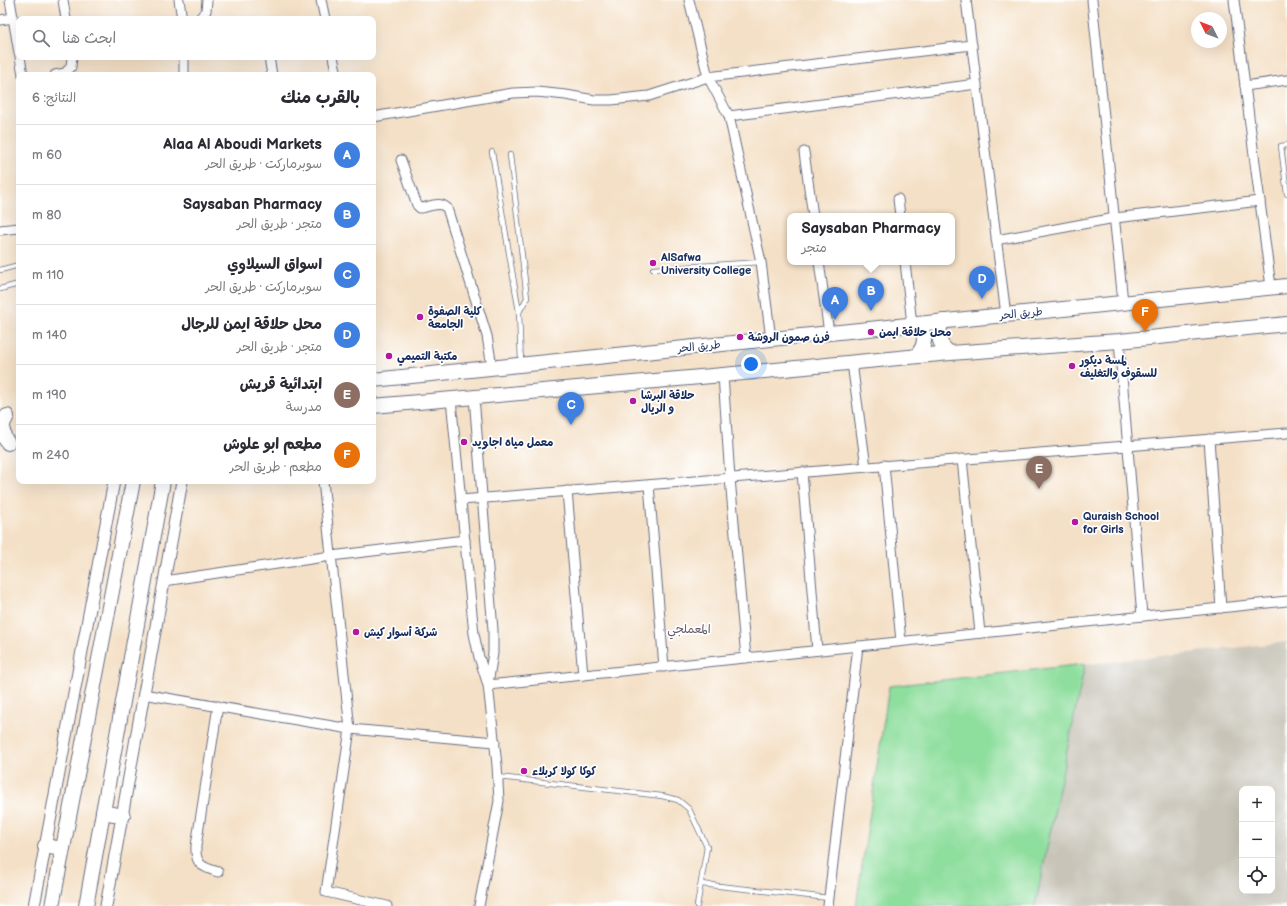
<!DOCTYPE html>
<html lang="ar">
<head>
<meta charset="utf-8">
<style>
	body { margin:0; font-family:"Balsamiq Sans","Playpen Sans Arabic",sans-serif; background:#f2f2f3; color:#2b2b33; direction:rtl }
	.controls { position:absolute; right:12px; bottom:12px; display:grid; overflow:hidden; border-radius:8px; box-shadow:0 4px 16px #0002 }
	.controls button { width:36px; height:36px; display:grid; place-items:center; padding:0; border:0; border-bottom:1px solid #e1e1e2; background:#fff; color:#2b2b33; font:20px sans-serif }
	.compass { position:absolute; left:1191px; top:12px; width:36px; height:36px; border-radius:50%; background:#fff; box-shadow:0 4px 16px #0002; rotate:312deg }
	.you { position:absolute; left:751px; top:364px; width:14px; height:14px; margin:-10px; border:3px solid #fff; border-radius:50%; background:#1a73e8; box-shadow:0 0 0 6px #1a73e833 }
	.badge { display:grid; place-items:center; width:26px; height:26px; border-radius:50%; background:#0f766e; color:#fff; font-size:13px; font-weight:700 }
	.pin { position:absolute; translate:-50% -33px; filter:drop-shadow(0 1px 2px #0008) }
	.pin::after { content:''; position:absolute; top:21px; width:14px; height:12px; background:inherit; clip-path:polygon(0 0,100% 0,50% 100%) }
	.popup { position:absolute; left:787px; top:213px; width:168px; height:52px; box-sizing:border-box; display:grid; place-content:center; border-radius:8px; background:#fff; filter:drop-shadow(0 1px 3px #0005); font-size:13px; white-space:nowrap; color:#7c7c81 }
	.popup b { font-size:15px; color:#2b2b33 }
	.popup::after { content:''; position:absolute; left:50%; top:100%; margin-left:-8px; border:8px solid transparent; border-top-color:#fff }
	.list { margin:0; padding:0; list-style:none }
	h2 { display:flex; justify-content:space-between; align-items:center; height:52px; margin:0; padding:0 16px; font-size:17px }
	h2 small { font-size:13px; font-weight:400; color:#7c7c81 }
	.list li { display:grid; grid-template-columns:26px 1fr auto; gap:12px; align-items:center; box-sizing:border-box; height:60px; padding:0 16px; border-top:1px solid #e1e1e2 }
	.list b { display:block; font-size:15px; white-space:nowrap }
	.list p { margin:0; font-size:13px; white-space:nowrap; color:#7c7c81 }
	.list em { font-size:13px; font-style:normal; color:#7c7c81 }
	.icon { flex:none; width:22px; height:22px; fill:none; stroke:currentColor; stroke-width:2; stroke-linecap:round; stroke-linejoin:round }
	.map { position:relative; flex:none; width:1287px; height:906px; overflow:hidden; direction:ltr }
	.search { position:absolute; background:#fff; box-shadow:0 4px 16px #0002; left:16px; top:16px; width:360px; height:44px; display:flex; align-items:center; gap:10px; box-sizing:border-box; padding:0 14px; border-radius:8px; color:#7c7c81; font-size:15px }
	.panel { position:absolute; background:#fff; box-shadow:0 4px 16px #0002; left:16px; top:72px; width:360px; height:412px; border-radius:8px; direction:rtl }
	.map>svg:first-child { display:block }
</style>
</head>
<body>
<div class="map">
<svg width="1287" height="906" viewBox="0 0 1287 906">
	<rect width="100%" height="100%" fill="#fff"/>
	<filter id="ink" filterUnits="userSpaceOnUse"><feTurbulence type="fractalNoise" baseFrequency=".025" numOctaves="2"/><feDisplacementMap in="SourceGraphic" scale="8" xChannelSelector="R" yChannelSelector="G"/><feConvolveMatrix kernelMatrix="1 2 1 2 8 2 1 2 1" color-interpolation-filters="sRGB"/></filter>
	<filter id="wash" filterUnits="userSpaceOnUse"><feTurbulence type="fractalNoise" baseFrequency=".012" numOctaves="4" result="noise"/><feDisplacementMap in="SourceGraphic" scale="16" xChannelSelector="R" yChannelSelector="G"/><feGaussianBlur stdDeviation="0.9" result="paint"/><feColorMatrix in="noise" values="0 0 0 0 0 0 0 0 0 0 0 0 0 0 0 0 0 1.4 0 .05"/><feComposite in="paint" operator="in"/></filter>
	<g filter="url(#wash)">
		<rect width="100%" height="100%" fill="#f4e0c6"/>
		<path fill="#c8c4b8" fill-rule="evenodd" d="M 1287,642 L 1287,906 L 856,906 L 889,686 ZM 1242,789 L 1272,789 L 1272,891 L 1242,891 Z"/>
		<path fill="#8ede9d" stroke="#54867e" d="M 1085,664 L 1035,906 L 856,906 L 889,686 Z"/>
	</g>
	<g filter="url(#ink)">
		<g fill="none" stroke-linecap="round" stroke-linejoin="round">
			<g stroke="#676d82" stroke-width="6">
				<g id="service">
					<path d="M 1287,145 L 1281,146 L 1287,194"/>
					<path d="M 492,152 L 519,312 L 521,363"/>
					<path d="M 510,155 L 527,298 L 519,312"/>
					<path d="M 653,269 L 761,262"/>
					<path d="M 0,270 L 19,265"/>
					<path d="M 0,289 L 19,284"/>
					<path d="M 498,777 L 662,796 L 678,800 L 689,809 L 707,847 L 697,906"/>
					<path d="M 701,884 L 829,898"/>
				</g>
			</g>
			<g stroke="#676d82" stroke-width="11">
				<g id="minor">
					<path d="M 10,0 L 19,53"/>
					<path d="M 63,0 L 66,19"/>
					<path d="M 179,0 L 182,19"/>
					<path d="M 321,0 L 325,19"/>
					<path d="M 689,0 L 708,77 L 729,116 L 761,262 L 771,339"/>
					<path d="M 966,0 L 1006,315"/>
					<path d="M 1092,0 L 1123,302"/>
					<path d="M 1234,0 L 1271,287"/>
					<path d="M 199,19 L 206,11 L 207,0"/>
					<path d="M 0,20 L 13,18"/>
					<path d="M 20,57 L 23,75"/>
					<path d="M 269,57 L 272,75"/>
					<path d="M 333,57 L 337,75"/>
					<path d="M 55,75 L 65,73 L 71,67 L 72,57"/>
					<path d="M 184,75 L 184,57"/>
					<path d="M 1245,86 L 1287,80"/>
					<path d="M 729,116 L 977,84"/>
					<path d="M 373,117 L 513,93 L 537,92 L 566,95 L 594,100 L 611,100 L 649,96 L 708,77 L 972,45"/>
					<path d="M 804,152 L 813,216"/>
					<path d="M 401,160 L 417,205 L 420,208 L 422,208 C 431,206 440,201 447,208 L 487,336 L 492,367"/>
					<path d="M 898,199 L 900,216"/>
					<path d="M 0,230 L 19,228"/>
					<path d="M 996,240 L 1115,218 L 1260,201"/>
					<path d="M 819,262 L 829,333"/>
					<path d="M 905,262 L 912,324"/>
					<path d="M 1119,341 L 1142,616"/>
					<path d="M 852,363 L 866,467"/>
					<path d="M 723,375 L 730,478 L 746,658"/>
					<path d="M 474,397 L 493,630 L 493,653 L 488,684"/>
					<path d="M 451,399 L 474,634 L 479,657 L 488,685 L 497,765 L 499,801 L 479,906"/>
					<path d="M 1209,439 L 1221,608"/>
					<path d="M 962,459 L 980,633"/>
					<path d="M 884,465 L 901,641"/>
					<path d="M 802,472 L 817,650"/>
					<path d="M 323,481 L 350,729 L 326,892 L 387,906"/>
					<path d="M 649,485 L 664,667"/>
					<path d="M 567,491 L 583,675"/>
					<path d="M 461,500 L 1287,433"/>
					<path d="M 164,581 L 331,556 L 465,540"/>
					<path d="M 488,685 L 1287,601"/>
					<path d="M 143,694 L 350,729 L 495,742"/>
					<path d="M 218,872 C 202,867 195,865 196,846 L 218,706"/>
					<path d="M 828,906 L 858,646"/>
				</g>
			</g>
			<g stroke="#676d82" stroke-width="13">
				<g id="tertiary">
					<path d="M 34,906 L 114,481"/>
					<path d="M 106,906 L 182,481"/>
				</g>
			</g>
			<g stroke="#676d82" stroke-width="16">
				<g id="primary">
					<path d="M 943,321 C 936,333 938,345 950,353"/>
					<path d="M 916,356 C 926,346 927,335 918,324"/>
					<path d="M 373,380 L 1287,286"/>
					<path d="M 373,406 L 723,375 L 950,353 L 1119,341 L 1287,324"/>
					<path d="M 7,416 C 1,425 1,434 8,443"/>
					<path d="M 103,812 L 123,816"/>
					<path d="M 45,846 L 62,849"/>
					<path d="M 52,906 L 133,481"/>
					<path d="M 86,906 L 163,481"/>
				</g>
			</g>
			<use href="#service" stroke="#fff" stroke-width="4.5"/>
			<use href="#minor" stroke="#fff" stroke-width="9"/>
			<use href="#tertiary" stroke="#fff" stroke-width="11"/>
			<use href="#primary" stroke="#fff" stroke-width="14"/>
		</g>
	</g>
	<g fill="#b5179e" stroke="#fff" stroke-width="1.5">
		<circle cx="653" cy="263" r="4"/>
		<circle cx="420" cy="317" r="4"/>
		<circle cx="871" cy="332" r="4"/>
		<circle cx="740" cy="337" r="4"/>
		<circle cx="389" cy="356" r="4"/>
		<circle cx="1072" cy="366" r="4"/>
		<circle cx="633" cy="401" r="4"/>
		<circle cx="464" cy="442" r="4"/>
		<circle cx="1075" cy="522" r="4"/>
		<circle cx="356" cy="632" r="4"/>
		<circle cx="524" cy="771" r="4"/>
	</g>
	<g text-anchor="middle" stroke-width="3.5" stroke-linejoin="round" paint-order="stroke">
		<g font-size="11" font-weight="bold" fill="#1b2f5e" stroke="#fff" text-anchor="start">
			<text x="661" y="261">AlSafwa<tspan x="661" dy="13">University College</tspan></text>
			<text x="428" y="315">كلية الصفوة<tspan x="428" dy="13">الجامعة</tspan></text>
			<text x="879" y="336">محل حلاقة ايمن</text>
			<text x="748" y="341">فرن صمون الروشة</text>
			<text x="397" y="360">مكتبة التميمي</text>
			<text x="1080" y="364">لمسة ديكور<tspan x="1080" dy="13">للسقوف والتغليف</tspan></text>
			<text x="641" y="399">حلاقة البرشا<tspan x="641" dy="13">و الريال</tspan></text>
			<text x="472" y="446">معمل مياه اجاويد</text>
			<text x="1083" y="520">Quraish School<tspan x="1083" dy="13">for Girls</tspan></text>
			<text x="364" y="636">شركة أسوار كيش</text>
			<text x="532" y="775">كوكا كولا كربلاء</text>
		</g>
		<g font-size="11" fill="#1b2f5e" stroke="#fff">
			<text transform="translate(1021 313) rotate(-6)" y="4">طريق الحر</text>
			<text transform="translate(699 346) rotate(-6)" y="4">طريق الحر</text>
		</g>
		<g font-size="12" fill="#635a69" stroke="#fff">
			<text x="689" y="633">المعملجي</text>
		</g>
	</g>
</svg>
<div class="controls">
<button>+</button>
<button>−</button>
<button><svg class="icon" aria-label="locate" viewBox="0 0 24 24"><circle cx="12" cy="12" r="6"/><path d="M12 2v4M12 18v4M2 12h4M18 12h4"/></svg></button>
</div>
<svg class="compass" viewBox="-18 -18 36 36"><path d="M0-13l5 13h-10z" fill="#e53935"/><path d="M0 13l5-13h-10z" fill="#7c7c81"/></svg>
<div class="you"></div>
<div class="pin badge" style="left:835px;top:320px;background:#3f7fe0">A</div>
<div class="pin badge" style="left:871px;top:311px;background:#3f7fe0">B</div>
<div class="popup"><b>Saysaban Pharmacy</b>متجر</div>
<div class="pin badge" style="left:571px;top:425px;background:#3f7fe0">C</div>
<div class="pin badge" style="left:982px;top:299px;background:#3f7fe0">D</div>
<div class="pin badge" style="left:1039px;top:489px;background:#8d6e63">E</div>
<div class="pin badge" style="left:1145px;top:332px;background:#e8710a">F</div>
<div class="search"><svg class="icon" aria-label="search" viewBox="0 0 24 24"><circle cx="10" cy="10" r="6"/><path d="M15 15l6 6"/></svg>ابحث هنا</div>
<section class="panel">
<h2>بالقرب منك<small>النتائج: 6</small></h2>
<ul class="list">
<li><span class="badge" style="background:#3f7fe0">A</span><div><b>Alaa Al Aboudi Markets</b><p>سوبرماركت · طريق الحر</p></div><em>60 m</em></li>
<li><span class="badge" style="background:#3f7fe0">B</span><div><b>Saysaban Pharmacy</b><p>متجر · طريق الحر</p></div><em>80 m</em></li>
<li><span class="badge" style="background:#3f7fe0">C</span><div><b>اسواق السيلاوي</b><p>سوبرماركت · طريق الحر</p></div><em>110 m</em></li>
<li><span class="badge" style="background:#3f7fe0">D</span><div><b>محل حلاقة ايمن للرجال</b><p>متجر · طريق الحر</p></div><em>140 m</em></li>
<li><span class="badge" style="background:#8d6e63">E</span><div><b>ابتدائية قريش</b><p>مدرسة</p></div><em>190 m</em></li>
<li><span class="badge" style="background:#e8710a">F</span><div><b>مطعم ابو علوش</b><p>مطعم · طريق الحر</p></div><em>240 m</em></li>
</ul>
</section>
</div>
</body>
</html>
